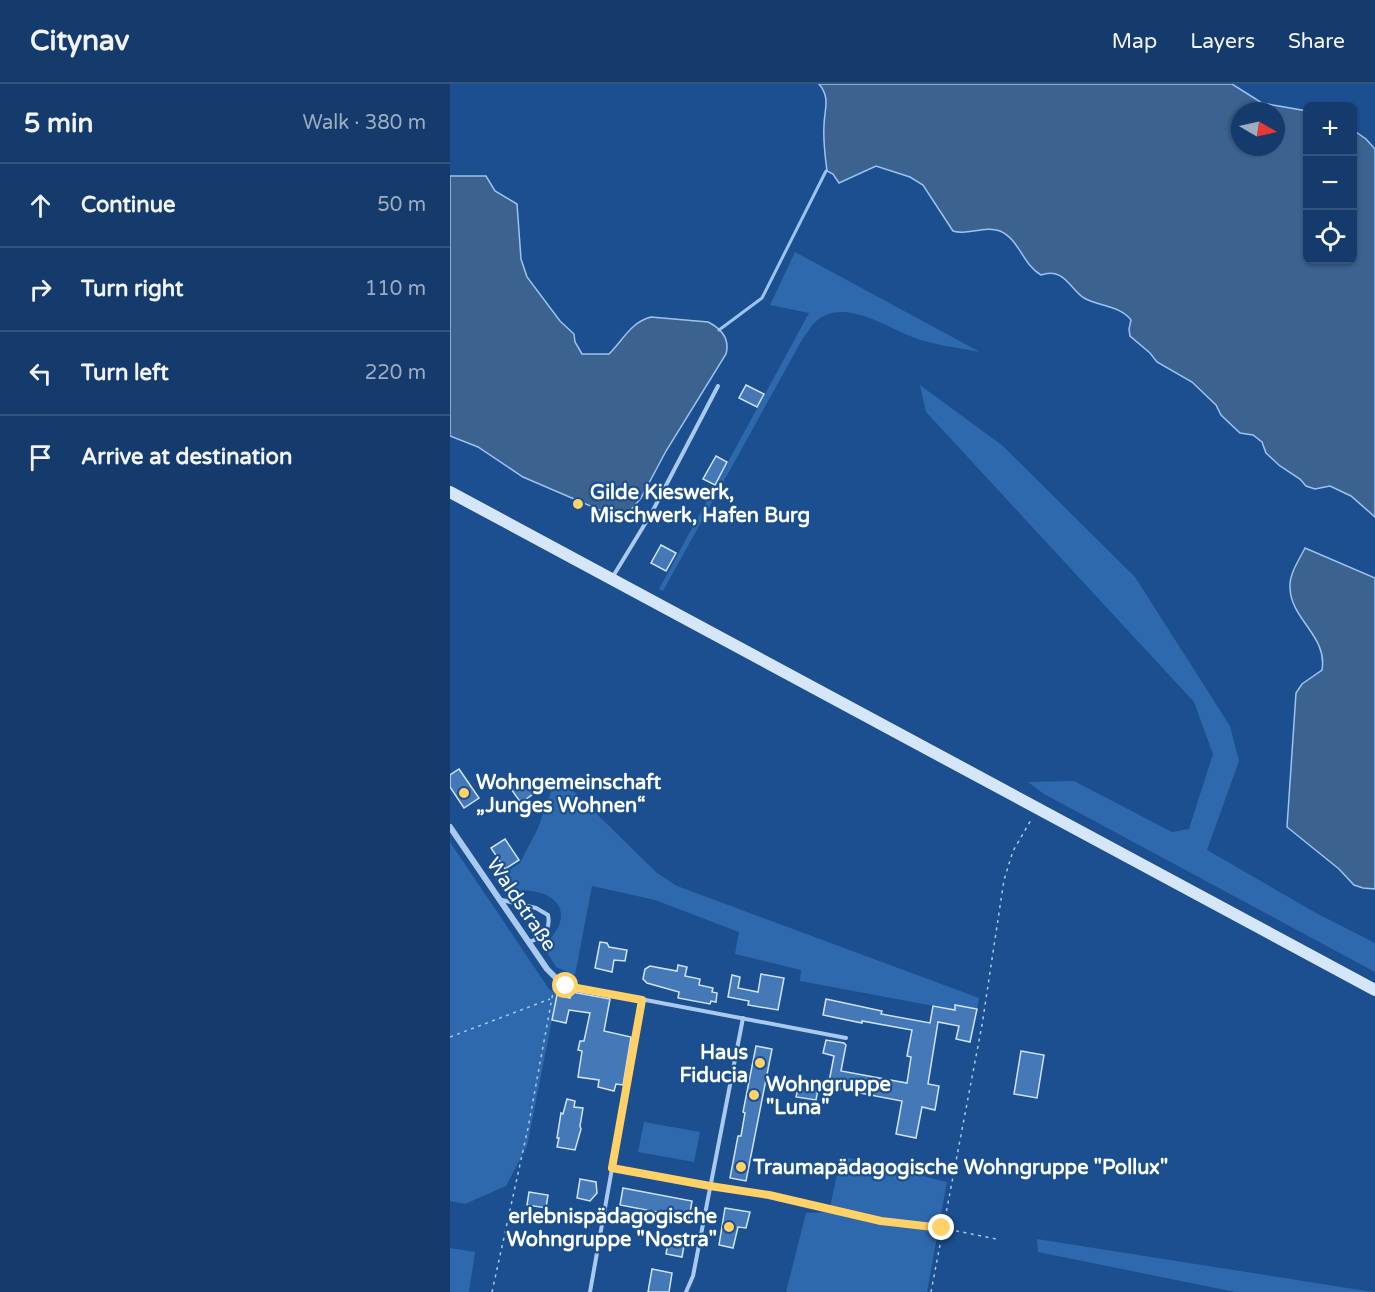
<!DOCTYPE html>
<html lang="en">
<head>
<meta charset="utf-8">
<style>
	body { margin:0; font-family:"Varela Round",sans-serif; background:#1d4271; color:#f1f3f6 }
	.controls { position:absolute; right:18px; top:18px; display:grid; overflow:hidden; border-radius:9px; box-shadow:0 2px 4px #0004 }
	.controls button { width:54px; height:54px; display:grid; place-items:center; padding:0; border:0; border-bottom:2px solid #33557e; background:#143b6b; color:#f1f3f6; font:30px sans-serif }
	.compass { position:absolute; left:781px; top:18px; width:54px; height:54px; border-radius:50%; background:#143b6b; box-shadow:0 2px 4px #0004; rotate:99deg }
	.stop { position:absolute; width:18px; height:18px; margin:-14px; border:4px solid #ffd166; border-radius:50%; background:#fff }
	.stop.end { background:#ffd166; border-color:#fff; box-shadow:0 2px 6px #0008 }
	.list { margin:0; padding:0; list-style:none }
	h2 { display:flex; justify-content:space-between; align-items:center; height:78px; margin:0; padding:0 24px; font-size:26px }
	h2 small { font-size:20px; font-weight:400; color:#9dadc1 }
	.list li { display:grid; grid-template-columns:39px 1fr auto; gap:18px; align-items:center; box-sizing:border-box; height:84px; padding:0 24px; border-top:2px solid #33557e }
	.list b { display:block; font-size:22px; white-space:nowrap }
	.list em { font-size:20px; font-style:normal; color:#9dadc1 }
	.icon { flex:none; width:33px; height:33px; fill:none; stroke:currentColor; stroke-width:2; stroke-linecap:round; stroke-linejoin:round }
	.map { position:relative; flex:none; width:925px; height:1208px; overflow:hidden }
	header { display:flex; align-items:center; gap:36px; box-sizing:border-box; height:84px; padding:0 30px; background:#143b6b; border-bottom:2px solid #33557e }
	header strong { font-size:28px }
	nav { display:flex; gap:33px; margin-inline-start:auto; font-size:21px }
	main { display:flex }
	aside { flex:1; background:#143b6b }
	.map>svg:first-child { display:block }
</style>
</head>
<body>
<header>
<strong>Citynav</strong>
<nav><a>Map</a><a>Layers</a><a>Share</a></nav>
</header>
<main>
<aside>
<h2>5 min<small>Walk · 380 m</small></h2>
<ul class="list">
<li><svg class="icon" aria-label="ahead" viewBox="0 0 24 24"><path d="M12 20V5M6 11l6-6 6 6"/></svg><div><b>Continue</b></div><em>50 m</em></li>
<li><svg class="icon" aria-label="right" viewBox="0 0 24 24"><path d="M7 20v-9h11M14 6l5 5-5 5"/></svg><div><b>Turn right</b></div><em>110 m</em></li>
<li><svg class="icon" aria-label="left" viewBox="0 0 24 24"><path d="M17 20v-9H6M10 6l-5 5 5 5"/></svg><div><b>Turn left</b></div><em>220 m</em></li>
<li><svg class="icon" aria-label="arrive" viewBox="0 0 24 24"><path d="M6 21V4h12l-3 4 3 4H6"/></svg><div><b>Arrive at destination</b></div></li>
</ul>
</aside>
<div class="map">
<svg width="925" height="1208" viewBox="0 0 925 1208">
	<rect width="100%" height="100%" fill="#1b4f8f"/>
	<g fill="#2e69ad">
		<path d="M 345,168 L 530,268 C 511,264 490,262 471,256 C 439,247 395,210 364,239 C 360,243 357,250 353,254 L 213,507 L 209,505 L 359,229 L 320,221 Z"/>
		<path d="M 470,301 L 553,362 L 685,493 L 780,642 L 789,677 L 757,766 L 866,829 L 925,859 L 925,888 L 594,710 L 578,698 L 624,697 L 722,748 L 739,745 L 763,670 L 744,618 L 476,328 Z"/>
		<path d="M 107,691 L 207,789 L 227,802 L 529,914 L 527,925 L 506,921 L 505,926 L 350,897 L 351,886 L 285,870 L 289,848 L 205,816 L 142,802 L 125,891 L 106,883 L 93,862 C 135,824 96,798 54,809 L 45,795 L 70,779 L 88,744 Z"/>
		<path d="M 0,758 L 99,905 L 107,911 L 77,1062 L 56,1102 L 15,1120 L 0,1117 Z"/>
		<path d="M 194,1038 L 250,1048 L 244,1078 L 188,1068 Z"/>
		<path d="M 391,1072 L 497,1098 L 477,1208 L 336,1208 L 356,1129 L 379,1128 Z"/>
		<path d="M 587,1155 L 923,1208 L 785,1208 L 588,1168 Z"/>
		<path d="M 0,1164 L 25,1168 L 19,1208 L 0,1208 Z"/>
	</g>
	<g fill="#3c6290" stroke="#9cc4f0" stroke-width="1.5" fill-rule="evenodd">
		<path d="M 369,0 L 782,0 L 812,19 L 857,27 L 858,176 L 902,176 L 903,46 L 916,55 L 925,65 L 925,433 L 901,412 L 880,402 L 865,405 L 856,402 L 850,395 L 830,382 L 816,369 L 812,358 L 803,351 L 790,349 L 771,331 L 766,321 L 742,298 L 707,278 L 700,269 L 680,252 L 679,245 L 681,236 C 669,221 650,223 634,214 C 620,205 614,183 591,191 C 573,181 569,155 550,147 C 534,141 518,152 503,147 L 473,101 L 460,93 L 426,82 L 389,99 L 383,90 L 377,87 C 375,72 373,57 374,42 C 374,26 381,14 369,0 ZM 790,27 L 826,27 L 826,63 L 790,63 Z"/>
		<path d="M 0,92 L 36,92 L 45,107 L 67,120 L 71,175 L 77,193 L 110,237 L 124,250 L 125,258 L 132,270 L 159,270 C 173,256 181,238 201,233 L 258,238 C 272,245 280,255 276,270 L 216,367 L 191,414 L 180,427 L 170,432 L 159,430 L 73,393 L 28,363 L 0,352 Z"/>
		<path d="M 855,464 L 925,494 L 925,805 L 913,804 L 904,801 L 889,785 L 837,743 L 846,609 L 852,600 L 872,586 C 878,552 841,536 840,504 C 839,490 849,476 855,464 Z"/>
	</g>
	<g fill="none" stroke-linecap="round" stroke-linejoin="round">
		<path stroke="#9cc4f0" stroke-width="3" d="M 269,246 L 312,214 L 376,87"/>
	</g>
	<g fill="#4478b7" stroke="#cfe3fa" stroke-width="1.5">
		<path d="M 296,301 L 314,310 L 307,323 L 289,314 Z"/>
		<path d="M 266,372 L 277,378 L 265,401 L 253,395 Z"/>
		<path d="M 211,461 L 226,469 L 216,487 L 201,479 Z"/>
		<path d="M 9,685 L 29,714 L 14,724 L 0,703 L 0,691 Z"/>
		<path d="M 77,693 L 87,707 L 71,719 L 61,705 Z"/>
		<path d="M 55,755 L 69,776 L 55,785 L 41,764 Z"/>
		<path d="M 150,858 L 157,859 L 159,863 L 177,866 L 175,877 L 164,876 L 162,888 L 145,884 Z"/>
		<path d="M 228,881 L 237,883 L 235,892 L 250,895 L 249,901 L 263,904 L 262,908 L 267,909 L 266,918 L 261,917 L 260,920 L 228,914 L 229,908 L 197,899 L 193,895 L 195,885 L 200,882 L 227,887 Z"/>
		<path d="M 311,890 L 334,894 L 328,926 L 298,921 L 299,917 L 278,913 L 282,891 L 290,893 L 288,904 L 308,908 Z"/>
		<path d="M 122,908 L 160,915 L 154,947 L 181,953 L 173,1001 L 166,1000 L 164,1007 L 148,1003 L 149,996 L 128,993 L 132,967 L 128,966 L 130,957 L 134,957 L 140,929 L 119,926 L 116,939 L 102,936 L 107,911 L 120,914 Z"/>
		<path d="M 376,915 L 432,927 L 431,930 L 480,939 L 483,922 L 505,926 L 505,921 L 527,925 L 520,958 L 506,955 L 509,942 L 488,938 L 478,1000 L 489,1002 L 485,1026 L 472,1023 L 466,1054 L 446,1050 L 452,1017 L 378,1003 L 384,972 L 373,969 L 376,956 L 394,959 L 396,961 L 391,987 L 457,999 L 461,973 L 457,972 L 462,946 L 412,937 L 412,939 L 373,931 Z"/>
		<path d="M 306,962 L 322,965 L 296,1097 L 280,1094 L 288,1052 L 291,1052 L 295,1029 L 293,1028 Z"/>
		<path d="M 571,967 L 594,971 L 587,1014 L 564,1010 Z"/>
		<path d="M 350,997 L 369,1000 L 366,1016 L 346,1013 Z"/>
		<path d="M 117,1015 L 125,1017 L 124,1023 L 133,1024 L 130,1042 L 131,1045 L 125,1066 L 107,1063 L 109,1054 L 107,1054 L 111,1029 L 113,1030 Z"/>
		<path d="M 130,1095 L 146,1098 L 147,1109 L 140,1117 L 127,1114 Z"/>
		<path d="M 173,1104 L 242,1117 L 239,1134 L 170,1121 Z"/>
		<path d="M 79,1108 L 98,1111 L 96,1124 L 77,1121 Z"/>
		<path d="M 275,1124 L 300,1128 L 296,1144 L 288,1143 L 283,1164 L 269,1161 Z"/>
		<path d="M 219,1153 L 235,1156 L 232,1173 L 216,1170 Z"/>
		<path d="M 202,1185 L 222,1189 L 219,1208 L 198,1208 Z"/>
	</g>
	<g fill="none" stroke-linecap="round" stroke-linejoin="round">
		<g stroke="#a9c9ee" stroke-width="1.5" stroke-dasharray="3 4.5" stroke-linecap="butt">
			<path d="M 0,953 L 100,915"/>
			<path d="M 300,1108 L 352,1117 L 431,1137 L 492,1144 L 546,1155"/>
			<path d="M 42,1208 L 78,1044 L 104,903"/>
			<path d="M 481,1208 L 532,941 L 554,796 L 563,767 L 581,736"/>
		</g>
		<g stroke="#a9c9ee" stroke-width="4">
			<path d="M 162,494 L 201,430 L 268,302"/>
			<path d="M 52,816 L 86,824 L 98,831 C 101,846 92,855 78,858"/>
			<path d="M 127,903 L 396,954"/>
			<path d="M 162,1084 L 292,1107"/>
			<path d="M 140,1208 L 192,916"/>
			<path d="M 236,1208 L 243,1192 L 293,934"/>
		</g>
		<path stroke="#a9c9ee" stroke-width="6" d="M 0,743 L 97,885 L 111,899 L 127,903"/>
		<path stroke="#d6e6fa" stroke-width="12" d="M 0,408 L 925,906"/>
	</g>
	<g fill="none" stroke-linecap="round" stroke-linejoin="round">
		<path stroke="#ffd166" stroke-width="8" d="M 116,902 L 192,916 L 162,1084 L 260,1102 L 319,1111 L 431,1137 L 492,1144"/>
	</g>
	<g fill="#ffd166" stroke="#1b4f8f" stroke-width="2">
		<circle cx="128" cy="420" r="6"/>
		<circle cx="14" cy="709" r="6"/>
		<circle cx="310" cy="979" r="6"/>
		<circle cx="304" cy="1011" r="6"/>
		<circle cx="291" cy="1083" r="6"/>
		<circle cx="279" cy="1143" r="6"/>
	</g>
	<g text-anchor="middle" stroke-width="4.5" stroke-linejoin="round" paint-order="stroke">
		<g font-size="20" font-weight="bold" fill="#fff" stroke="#1b4f8f" text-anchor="start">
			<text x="140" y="415">Gilde Kieswerk,<tspan x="140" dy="23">Mischwerk, Hafen Burg</tspan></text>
			<text x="26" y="705">Wohngemeinschaft<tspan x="26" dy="23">„Junges Wohnen“</tspan></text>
			<text x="298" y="975" text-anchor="end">Haus<tspan x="298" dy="23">Fiducia</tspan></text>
			<text x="316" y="1007">Wohngruppe<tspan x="316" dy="23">"Luna"</tspan></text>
			<text x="303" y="1090">Traumapädagogische Wohngruppe "Pollux"</text>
			<text x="267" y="1139" text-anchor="end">erlebnispädagogische<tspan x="267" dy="23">Wohngruppe "Nostra"</tspan></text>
		</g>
		<g font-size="20" fill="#fff" stroke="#1b4f8f">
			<text transform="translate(72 820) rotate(56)" y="7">Waldstraße</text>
		</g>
	</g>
</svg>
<div class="controls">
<button>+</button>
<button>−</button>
<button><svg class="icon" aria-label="locate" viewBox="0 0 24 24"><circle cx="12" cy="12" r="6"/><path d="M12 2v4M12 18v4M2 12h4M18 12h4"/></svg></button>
</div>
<svg class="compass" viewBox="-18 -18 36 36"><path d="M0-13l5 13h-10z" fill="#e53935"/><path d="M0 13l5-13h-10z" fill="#9dadc1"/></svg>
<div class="stop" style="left:116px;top:902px"></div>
<div class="stop end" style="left:492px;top:1144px"></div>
</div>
</main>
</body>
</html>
